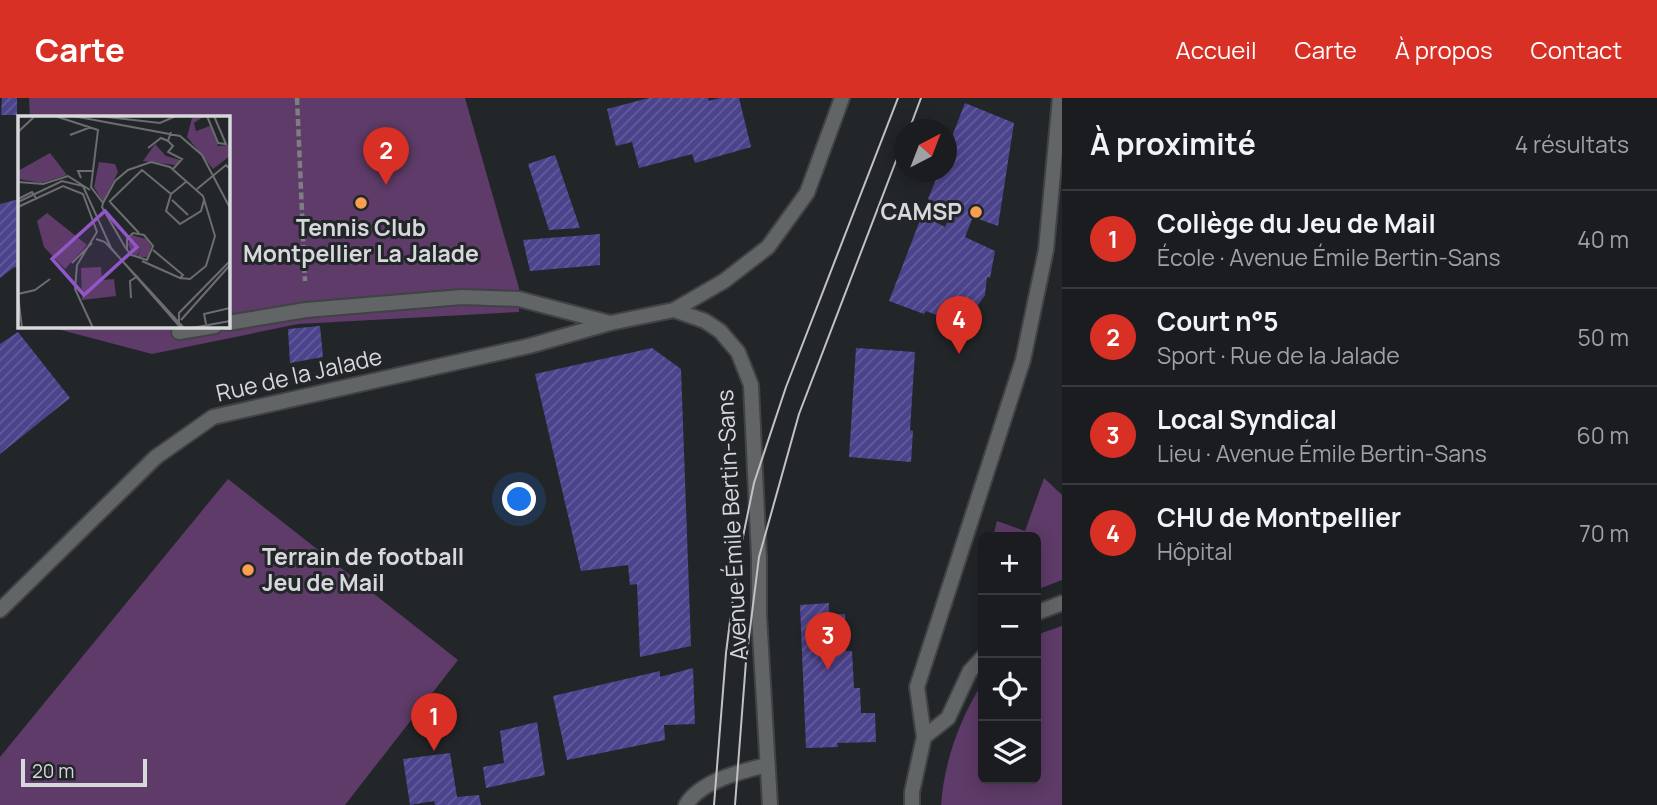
<!DOCTYPE html>
<html lang="fr">
<head>
<meta charset="utf-8">
<style>
	body { margin:0; font-family:Manrope,sans-serif; background:#232528; color:#f1f3f6 }
	.controls { position:absolute; right:21px; bottom:21px; display:grid; overflow:hidden; border-radius:10px; box-shadow:0 4px 18px #0003 }
	.controls button { width:63px; height:63px; display:grid; place-items:center; padding:0; border:0; border-bottom:2px solid #383a3d; background:#1a1c1f; color:#f1f3f6; font:35px sans-serif }
	.compass { position:absolute; left:894px; top:21px; width:63px; height:63px; border-radius:50%; background:#1a1c1f; box-shadow:0 4px 18px #0003; rotate:42deg }
	.scale { position:absolute; left:21px; bottom:18px; width:126px; box-sizing:border-box; padding-left:7px; border:4px solid #d6d8db; border-top:0; font-size:19px; line-height:24px; white-space:nowrap; color:#d6d8db; -webkit-text-stroke:5px #232629; paint-order:stroke }
	.you { position:absolute; left:520px; top:402px; width:24px; height:24px; margin:-18px; border:5px solid #fff; border-radius:50%; background:#1a73e8; box-shadow:0 0 0 10px #1a73e833 }
	.badge { display:grid; place-items:center; width:46px; height:46px; border-radius:50%; background:#d93025; color:#fff; font-size:23px; font-weight:700 }
	.pin { position:absolute; translate:-50% -58px; filter:drop-shadow(0 2px 4px #0008) }
	.pin::after { content:''; position:absolute; top:37px; width:24px; height:21px; background:inherit; clip-path:polygon(0 0,100% 0,50% 100%) }
	.list { margin:0; padding:0; list-style:none }
	h2 { display:flex; justify-content:space-between; align-items:center; height:91px; margin:0; padding:0 28px; font-size:30px }
	h2 small { font-size:23px; font-weight:400; color:#9fa1a4 }
	.list li { display:grid; grid-template-columns:46px 1fr auto; gap:21px; align-items:center; box-sizing:border-box; height:98px; padding:0 28px; border-top:2px solid #383a3d }
	.list b { display:block; font-size:26px; white-space:nowrap }
	.list p { margin:0; font-size:23px; white-space:nowrap; color:#9fa1a4 }
	.list em { font-size:23px; font-style:normal; color:#9fa1a4 }
	.icon { flex:none; width:38px; height:38px; fill:none; stroke:currentColor; stroke-width:2; stroke-linecap:round; stroke-linejoin:round }
	.map { position:relative; flex:none; width:1062px; height:707px; overflow:hidden }
	header { display:flex; align-items:center; gap:42px; box-sizing:border-box; height:98px; padding:0 35px; background:#d93025; color:#fff }
	header strong { font-size:33px }
	nav { display:flex; gap:38px; margin-inline-start:auto; font-size:24px }
	main { display:flex }
	aside { flex:1; background:#1a1c1f }
	.map>svg:first-child { display:block }
</style>
</head>
<body>
<header>
<strong>Carte</strong>
<nav><a>Accueil</a><a>Carte</a><a>À propos</a><a>Contact</a></nav>
</header>
<main>
<div class="map">
<svg width="1062" height="707" viewBox="0 0 1062 707">
	<defs>
		<pattern id="building-hatch" width="6" height="6" patternUnits="userSpaceOnUse" patternTransform="scale(1.75)"><rect width="6" height="6" fill="#4b438b"/><path d="M-1 1l2-2M0 6l6-6M5 7l2-2" fill="none" stroke="#645d9b"/></pattern>
	</defs>
	<rect width="100%" height="100%" fill="#232629"/>
	<g fill="#5e3b68">
		<path d="M 29,0 L 465,0 L 519,190 L 519,214 L 298,226 L 152,256 L 46,228 L 228,228 L 228,19 L 30,19 Z"/>
		<path d="M 1044,380 L 1062,397 L 1062,482 L 1036,492 L 1036,439 L 993,439 L 997,423 L 1025,433 Z"/>
		<path d="M 228,381 L 458,562 L 345,707 L 0,707 L 0,659 Z"/>
		<path d="M 1062,528 L 1062,707 L 941,707 C 944,664 960,620 983,584 L 983,681 L 1036,681 L 1036,537 Z"/>
	</g>
	<g fill="url(#building-hatch)">
		<path d="M 2,0 L 17,0 L 17,17 L 1,17 Z"/>
		<path d="M 649,0 L 708,0 L 709,3 L 720,0 L 739,0 L 751,49 L 695,65 L 692,56 L 639,70 L 632,44 L 616,48 L 607,11 Z"/>
		<path d="M 965,5 L 1014,25 L 998,128 L 973,119 L 965,139 L 995,153 L 990,180 L 987,179 L 985,197 L 973,214 L 966,219 L 947,221 L 926,213 L 924,216 L 889,203 L 922,117 L 945,129 L 953,111 L 928,101 L 939,74 L 946,74 L 946,54 Z"/>
		<path d="M 555,57 L 580,130 L 549,132 L 528,66 Z"/>
		<path d="M 19,101 L 19,168 L 13,170 L 0,180 L 0,106 Z"/>
		<path d="M 600,136 L 600,167 L 530,173 L 523,142 Z"/>
		<path d="M 320,228 L 323,259 L 290,265 L 288,231 Z"/>
		<path d="M 18,234 L 70,300 L 0,356 L 0,246 Z"/>
		<path d="M 652,250 L 681,271 L 691,548 L 640,559 L 637,486 L 630,487 L 628,467 L 581,473 L 535,276 Z"/>
		<path d="M 856,250 L 915,254 L 910,332 L 913,333 L 911,364 L 849,359 Z"/>
		<path d="M 829,505 L 829,517 L 845,516 L 846,553 L 852,553 L 854,590 L 860,590 L 861,615 L 875,615 L 876,644 L 837,645 L 838,649 L 806,650 L 800,507 Z"/>
		<path d="M 693,570 L 695,626 L 664,627 L 665,642 L 567,662 L 553,598 L 660,573 L 660,579 Z"/>
		<path d="M 537,624 L 545,677 L 486,690 L 483,669 L 504,665 L 500,633 Z"/>
		<path d="M 450,655 L 457,699 L 479,697 L 481,707 L 435,707 L 434,703 L 410,707 L 403,661 Z"/>
	</g>
	<g fill="none" stroke-linecap="round" stroke-linejoin="round">
		<g stroke="#404245" stroke-width="18">
			<g id="lane">
				<path d="M 228,225 L 306,212 L 462,199 L 519,201 L 610,225"/>
				<path d="M 179,234 L 215,228"/>
				<path d="M 1036,515 L 1062,505"/>
				<path d="M 924,639 L 948,620 L 970,573 L 983,559"/>
				<path d="M 686,707 C 700,683 742,673 767,667"/>
				<path d="M 912,707 L 912,694 L 924,639 L 917,589 L 1023,262 L 1046,152 L 1060,0"/>
			</g>
		</g>
		<g stroke="#404245" stroke-width="18">
			<g id="street">
				<path d="M 674,212 L 705,223 L 720,233 L 738,254 L 751,287 L 759,459 L 759,517 L 770,707"/>
				<path d="M 0,512 L 156,359 L 213,319 L 529,248 L 610,225 L 674,212 L 724,183 L 768,149 L 807,95 L 842,0"/>
			</g>
		</g>
		<path stroke="#7c7e81" stroke-width="4.5" stroke-dasharray="7 3.5" stroke-linecap="butt" d="M 297,0 L 305,183"/>
		<use href="#lane" stroke="#626566" stroke-width="14"/>
		<use href="#street" stroke="#626566" stroke-width="14"/>
		<g stroke="#c0c2c5" stroke-width="2">
			<path d="M 909,32 L 921,0"/>
			<path d="M 714,707 L 726,555 L 737,468 L 754,385 L 786,289 L 898,0"/>
			<path d="M 735,707 L 746,563 L 759,459 L 799,316 L 904,42"/>
		</g>
	</g>
	<g fill="#fc9e52" stroke="#232629" stroke-width="2.5">
		<circle cx="361" cy="105" r="7"/>
		<circle cx="976" cy="114" r="7"/>
		<circle cx="248" cy="472" r="7"/>
	</g>
	<g text-anchor="middle" stroke-width="6" stroke-linejoin="round" paint-order="stroke">
		<g font-size="23" font-weight="bold" fill="#d6d8db" stroke="#232629" text-anchor="end">
			<text x="962" y="122">CAMSP</text>
			<text x="361" y="138" text-anchor="middle">Tennis Club<tspan x="361" dy="26">Montpellier La Jalade</tspan></text>
			<text x="262" y="467" text-anchor="start">Terrain de football<tspan x="262" dy="26">Jeu de Mail</tspan></text>
		</g>
		<g font-size="23" fill="#d6d8db" stroke="#232629">
			<text transform="translate(299 277) rotate(-13)" y="8">Rue de la Jalade</text>
			<text transform="translate(732 427) rotate(-93)" y="8">Avenue Émile Bertin-Sans</text>
		</g>
	</g>
	<g transform="translate(18 18)">
		<rect width="212" height="212" fill="#232629"/>
		<path d="M 185,1 L 176,7 L 178,15 L 192,10 L 200,30 L 212,29 L 212,40 L 195,53 L 169,21 L 174,2 ZM 137,28 L 148,40 L 162,44 L 157,49 L 125,45 ZM 32,37 L 49,59 L 23,67 L 0,63 L 0,55 ZM 81,46 L 97,48 L 100,56 L 85,86 L 76,71 ZM 29,97 L 69,129 L 47,153 L 26,131 L 19,105 ZM 114,119 L 128,123 L 133,130 L 130,141 L 119,141 L 124,132 L 118,141 L 114,137 L 110,128 ZM 83,151 L 84,164 L 96,163 L 98,180 L 64,184 L 63,152 Z" fill="#5e3b68"/>
		<path fill="none" stroke="#6b6d70" stroke-width="2" d="M 37,0 L 80,14 L 73,71 L 85,87M 55,0 L 162,20 L 184,39 L 212,92M 80,0 L 142,7 L 158,0M 189,0 L 200,27 L 208,28 L 196,0M 0,16 L 17,0M 153,16 L 150,25 L 155,30 L 150,36 L 164,43 L 155,53M 52,19 L 73,11M 130,32 L 143,22 L 150,25M 63,62 L 60,55 L 76,55M 169,65 L 153,78 L 148,95 L 162,108 L 183,95 L 186,84M 0,66 L 25,68 L 50,60 L 72,74M 179,73 L 208,49 L 212,53M 0,83 L 14,76 L 18,82M 154,84 L 170,99M 0,86 L 44,65 L 65,70 L 93,132 L 163,212M 91,86 L 124,54 L 153,78M 92,86 L 121,117M 0,91 L 45,70 L 65,78 L 79,116 L 59,149 L 57,173 L 75,212M 78,123 L 87,126 L 166,212M 109,134 L 109,123 L 115,117 L 126,119 L 135,130 L 129,144 L 113,139 L 107,131 L 84,91 L 85,87 L 97,65 L 110,54 L 133,46 L 152,51 L 185,80 L 197,120 L 188,150 L 172,163 L 162,162M 124,145 L 162,162 L 165,159 L 135,134M 54,147 L 74,127M 0,178 L 17,174 L 32,163M 0,179 L 4,212M 113,182 L 112,165 L 120,160M 163,204 L 212,149M 188,208 L 186,198 L 212,192M 161,211 L 161,197 L 212,145M 174,212 L 212,205"/>
		<path fill="#9257c6" fill-opacity="0.15" stroke="#9257c6" stroke-width="3.5" d="M 87,95 L 119,131 L 66,179 L 34,143 Z"/>
		<rect width="212" height="212" fill="none" stroke="#d6d8db" stroke-width="3.5"/>
	</g>
</svg>
<div class="controls">
<button>+</button>
<button>−</button>
<button><svg class="icon" aria-label="locate" viewBox="0 0 24 24"><circle cx="12" cy="12" r="6"/><path d="M12 2v4M12 18v4M2 12h4M18 12h4"/></svg></button>
<button><svg class="icon" aria-label="layers" viewBox="0 0 24 24"><path d="M12 4l9 5-9 5-9-5zM3 14l9 5 9-5"/></svg></button>
</div>
<svg class="compass" viewBox="-18 -18 36 36"><path d="M0-13l5 13h-10z" fill="#e53935"/><path d="M0 13l5-13h-10z" fill="#9fa1a4"/></svg>
<div class="scale">20 m</div>
<div class="you"></div>
<div class="pin badge" style="left:434px;top:653px">1</div>
<div class="pin badge" style="left:386px;top:87px">2</div>
<div class="pin badge" style="left:828px;top:572px">3</div>
<div class="pin badge" style="left:959px;top:256px">4</div>
</div>
<aside>
<h2>À proximité<small>4 résultats</small></h2>
<ul class="list">
<li><span class="badge">1</span><div><b>Collège du Jeu de Mail</b><p>École · Avenue Émile Bertin-Sans</p></div><em>40 m</em></li>
<li><span class="badge">2</span><div><b>Court n°5</b><p>Sport · Rue de la Jalade</p></div><em>50 m</em></li>
<li><span class="badge">3</span><div><b>Local Syndical</b><p>Lieu · Avenue Émile Bertin-Sans</p></div><em>60 m</em></li>
<li><span class="badge">4</span><div><b>CHU de Montpellier</b><p>Hôpital</p></div><em>70 m</em></li>
</ul>
</aside>
</main>
</body>
</html>
